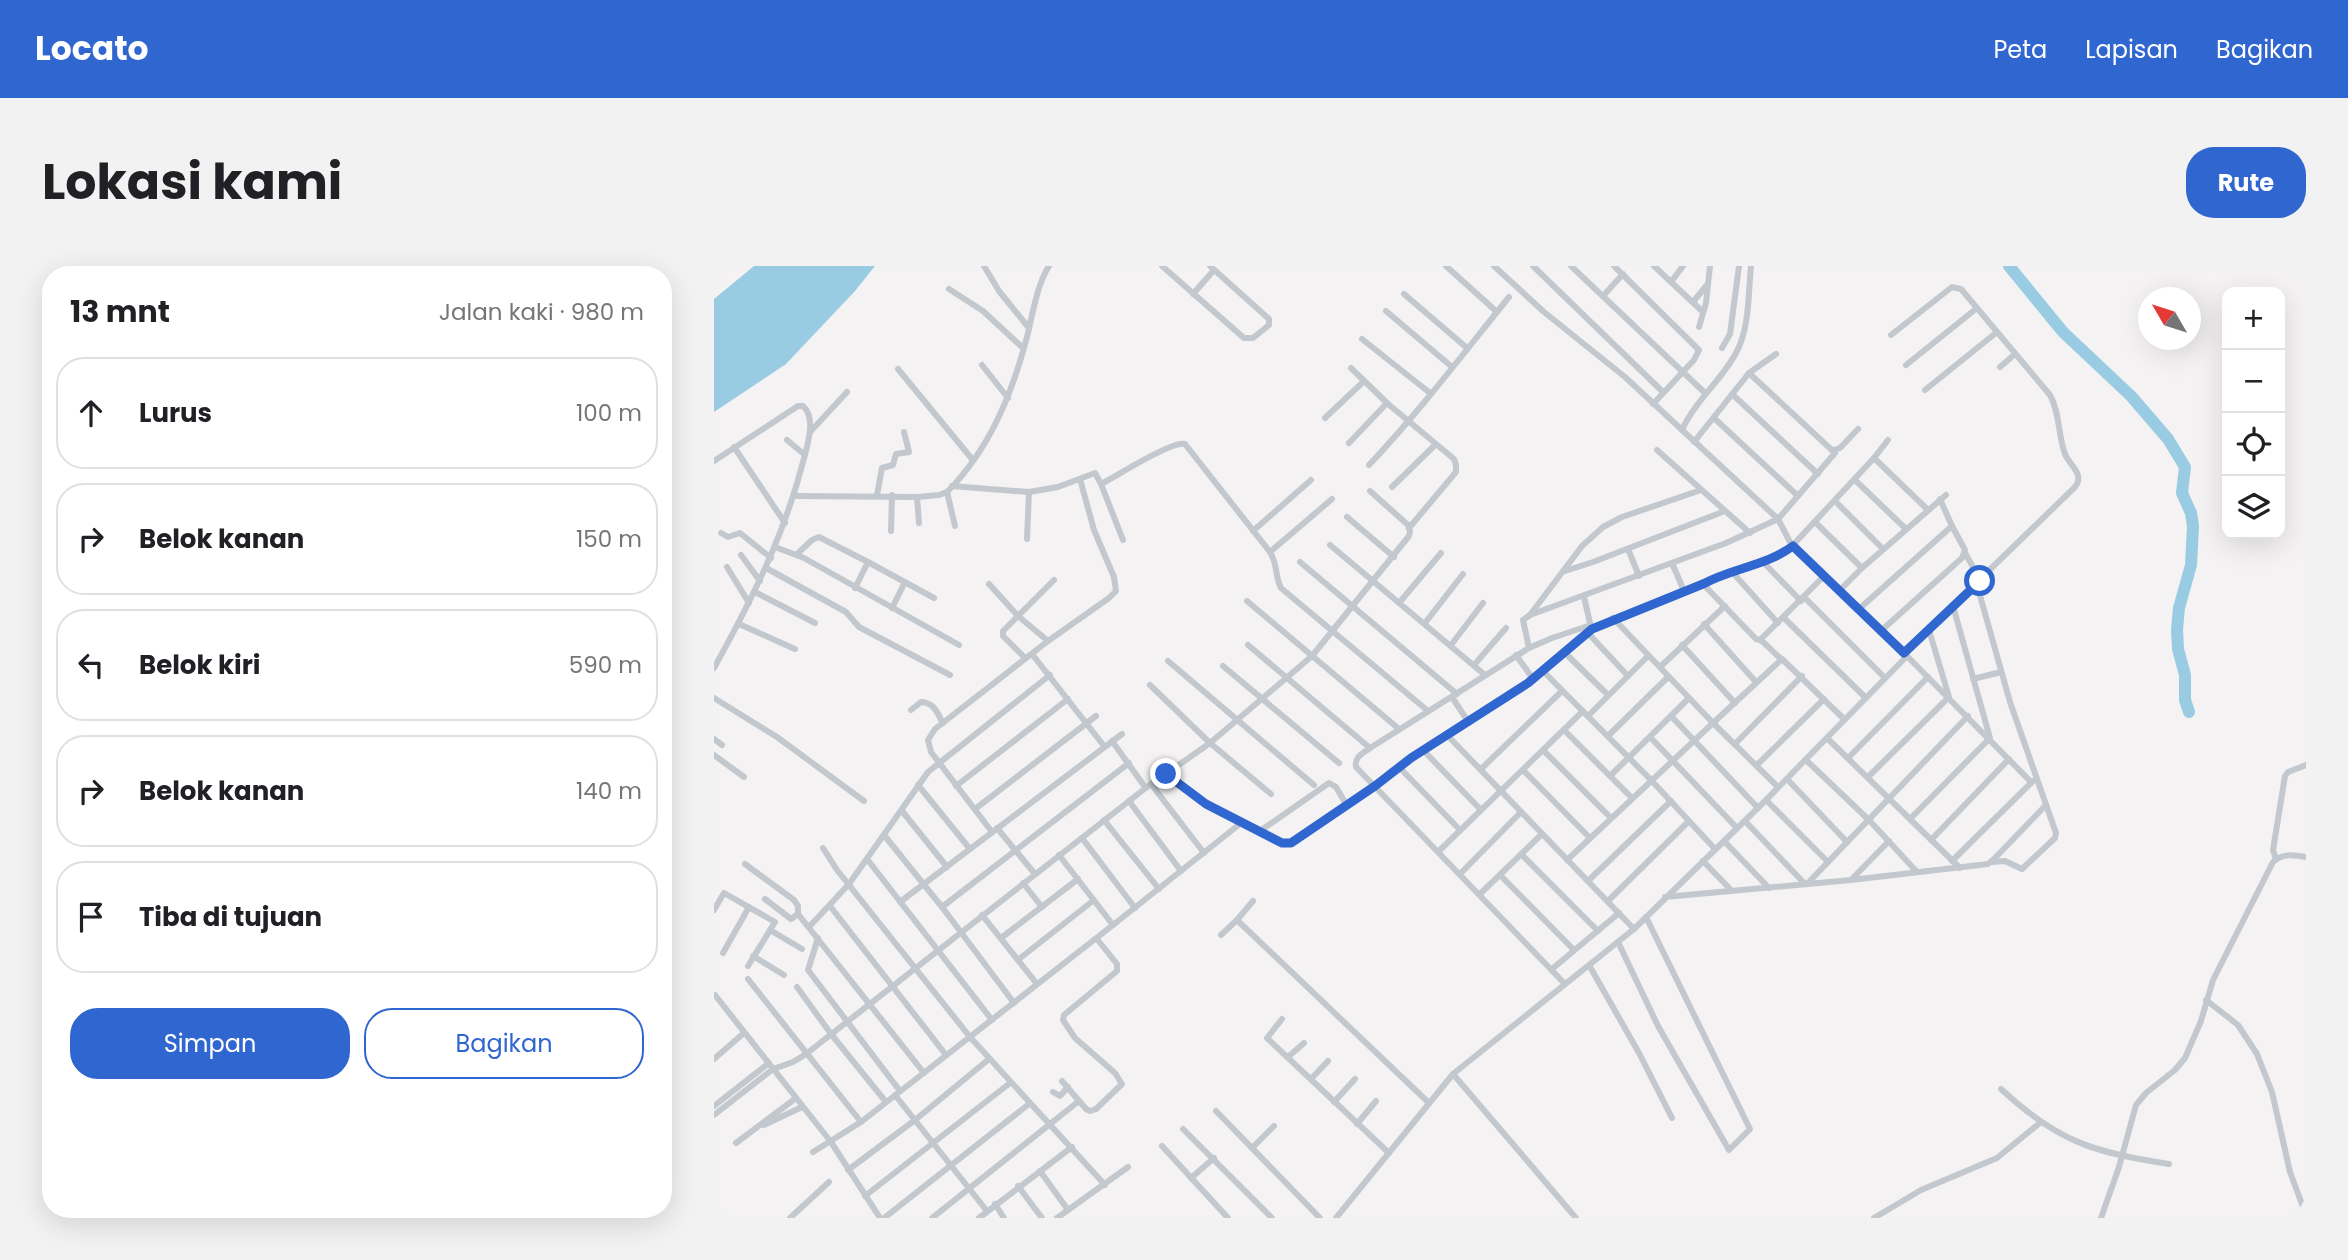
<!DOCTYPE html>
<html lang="id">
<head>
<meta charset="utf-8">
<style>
	body { margin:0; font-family:Poppins,sans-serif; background:#f2f2f2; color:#202124 }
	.controls { position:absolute; right:21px; top:21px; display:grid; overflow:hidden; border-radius:14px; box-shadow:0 7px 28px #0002 }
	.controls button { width:63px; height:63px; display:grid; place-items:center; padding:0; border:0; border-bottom:2px solid #e0e0e0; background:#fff; color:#202124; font:35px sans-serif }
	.compass { position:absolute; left:1424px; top:21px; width:63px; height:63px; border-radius:50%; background:#fff; box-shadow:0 7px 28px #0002; rotate:309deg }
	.stop { position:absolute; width:21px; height:21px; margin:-16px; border:5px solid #3066d0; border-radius:50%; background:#fff }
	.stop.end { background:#3066d0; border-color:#fff; box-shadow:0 2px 7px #0008 }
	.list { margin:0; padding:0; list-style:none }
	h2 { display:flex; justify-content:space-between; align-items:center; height:91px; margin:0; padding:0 28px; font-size:30px }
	h2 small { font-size:23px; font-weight:400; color:#757577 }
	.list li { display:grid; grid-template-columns:46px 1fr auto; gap:21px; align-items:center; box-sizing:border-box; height:112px; margin:0 14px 14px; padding:0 14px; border:2px solid #e0e0e0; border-radius:28px }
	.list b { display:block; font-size:26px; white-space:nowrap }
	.list em { font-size:23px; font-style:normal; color:#757577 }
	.actions { display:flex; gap:14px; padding:21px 28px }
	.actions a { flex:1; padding:16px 0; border:2px solid #3066d0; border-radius:28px; text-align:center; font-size:24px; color:#3066d0 }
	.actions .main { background:#3066d0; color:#fff }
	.icon { flex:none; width:38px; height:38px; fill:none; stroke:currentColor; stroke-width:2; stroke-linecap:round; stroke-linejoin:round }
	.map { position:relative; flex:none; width:1592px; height:952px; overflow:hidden; border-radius:28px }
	header { display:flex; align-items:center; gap:42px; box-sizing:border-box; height:98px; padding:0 35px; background:#3066d0; color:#fff }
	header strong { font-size:33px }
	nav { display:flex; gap:38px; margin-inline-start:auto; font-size:24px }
	.intro { display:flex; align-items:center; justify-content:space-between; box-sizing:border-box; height:168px; padding:0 42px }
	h1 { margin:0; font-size:49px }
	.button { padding:18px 32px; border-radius:28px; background:#3066d0; color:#fff; font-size:24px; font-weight:700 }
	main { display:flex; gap:42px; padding:0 42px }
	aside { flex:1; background:#fff; border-radius:28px; box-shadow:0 7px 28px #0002 }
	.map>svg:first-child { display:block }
</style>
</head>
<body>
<header>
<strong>Locato</strong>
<nav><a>Peta</a><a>Lapisan</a><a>Bagikan</a></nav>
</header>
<div class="intro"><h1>Lokasi kami</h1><a class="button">Rute</a></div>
<main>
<aside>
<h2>13 mnt<small>Jalan kaki · 980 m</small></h2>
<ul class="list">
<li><svg class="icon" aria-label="ahead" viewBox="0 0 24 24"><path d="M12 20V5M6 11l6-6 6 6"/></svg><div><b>Lurus</b></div><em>100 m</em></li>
<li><svg class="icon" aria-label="right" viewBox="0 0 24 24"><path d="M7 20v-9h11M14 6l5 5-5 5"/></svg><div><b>Belok kanan</b></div><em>150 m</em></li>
<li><svg class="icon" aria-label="left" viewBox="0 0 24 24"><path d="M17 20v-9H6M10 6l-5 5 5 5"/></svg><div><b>Belok kiri</b></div><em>590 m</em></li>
<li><svg class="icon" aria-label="right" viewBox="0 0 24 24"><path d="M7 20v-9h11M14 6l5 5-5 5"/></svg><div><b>Belok kanan</b></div><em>140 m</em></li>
<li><svg class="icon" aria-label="arrive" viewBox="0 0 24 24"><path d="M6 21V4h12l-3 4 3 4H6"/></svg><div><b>Tiba di tujuan</b></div></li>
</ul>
<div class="actions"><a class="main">Simpan</a><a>Bagikan</a></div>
</aside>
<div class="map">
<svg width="1592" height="952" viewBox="0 0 1592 952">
	<rect width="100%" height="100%" fill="#f4f2f2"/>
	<path fill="#99cce3" d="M 40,0 L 161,0 L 141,25 L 72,98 L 0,146 L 0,33 Z"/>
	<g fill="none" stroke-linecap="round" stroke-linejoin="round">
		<path stroke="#99cce3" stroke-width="12" d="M 1295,0 L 1349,66 L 1417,130 L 1454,173 L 1471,201 L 1468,227 L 1477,247 L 1479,260 L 1477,299 L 1465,342 L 1463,363 L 1464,383 L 1471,409 L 1471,434 L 1475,446"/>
		<g stroke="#c2c8ce" stroke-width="6">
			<path d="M 270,0 L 285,25 L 315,62"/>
			<path d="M 448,0 L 530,72 L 539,72 L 555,59 L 555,53 L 496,0"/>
			<path d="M 732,0 L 783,46"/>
			<path d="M 819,0 L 949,126"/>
			<path d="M 857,0 L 991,127"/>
			<path d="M 900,0 L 985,84 L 980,94 L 939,138"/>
			<path d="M 940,0 L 989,46"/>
			<path d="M 957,16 L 969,0"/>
			<path d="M 235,23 L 269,45 L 309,82"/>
			<path d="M 479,28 L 500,4"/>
			<path d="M 690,28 L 753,82"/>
			<path d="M 889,30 L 909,8"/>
			<path d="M 979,36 L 993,19"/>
			<path d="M 672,45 L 738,101"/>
			<path d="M 985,61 L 992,37 L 996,0"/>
			<path d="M 1177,69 L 1238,21 L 1247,23 L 1336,129 C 1346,147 1344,169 1351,188 C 1356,200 1371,208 1361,221 L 1190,387 L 1317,516"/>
			<path d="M 648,73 L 716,127"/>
			<path d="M 1008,82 L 1016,68 L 1025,0"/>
			<path d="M 268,99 L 294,132"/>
			<path d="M 1192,99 L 1263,42"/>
			<path d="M 1286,101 L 1301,88"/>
			<path d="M 637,102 L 673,137"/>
			<path d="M 184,103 L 258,193"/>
			<path d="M 1211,124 L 1283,66"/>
			<path d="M 1018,128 L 1104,208"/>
			<path d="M 611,152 L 649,116"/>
			<path d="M 1000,152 L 1084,230"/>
			<path d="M 968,164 C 981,135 1007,115 1022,87 C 1036,61 1034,28 1037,0"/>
			<path d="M 96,166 L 133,126"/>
			<path d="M 73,174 L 91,189"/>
			<path d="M 1174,174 L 1160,192 L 1078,280 L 1190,387"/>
			<path d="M 980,176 L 1035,107 L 1062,88"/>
			<path d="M 635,177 L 673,137 L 740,193 L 742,199 L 742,206 L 695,262"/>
			<path d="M 20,181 L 71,257"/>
			<path d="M 943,184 L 1036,267"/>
			<path d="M 1120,184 L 1126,182 L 1144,163"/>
			<path d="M 1160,192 L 1214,244"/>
			<path d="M 0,195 L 84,140 L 89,140 C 103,153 93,180 89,196 C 70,270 37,335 0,402"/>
			<path d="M 655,199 C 705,146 749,88 795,31"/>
			<path d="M 1141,214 L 1192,263"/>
			<path d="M 387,218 C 403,210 457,175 471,178 L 556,286 C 564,299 561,311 567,322 L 714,445"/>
			<path d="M 238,220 L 315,226 L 344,221 L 381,207 L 387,218 L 409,274"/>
			<path d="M 678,221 L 721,179"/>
			<path d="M 233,226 L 241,260"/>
			<path d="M 163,229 L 168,202 L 179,199 L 182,188 L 195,186 L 190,166"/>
			<path d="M 81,230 L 203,231 L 225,229 L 233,226 C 276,183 299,126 314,67 C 319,46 323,19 335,0"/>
			<path d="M 203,231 L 205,257"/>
			<path d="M 1226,233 L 1238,260"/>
			<path d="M 1121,235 L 1169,283"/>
			<path d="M 633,251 L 680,291"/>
			<path d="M 1101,256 L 1148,302"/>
			<path d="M 177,265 L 178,229"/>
			<path d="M 539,265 L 597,214"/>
			<path d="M 7,267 L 14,271 L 26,267 L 57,292"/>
			<path d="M 313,273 L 315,226"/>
			<path d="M 616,279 L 771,409"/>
			<path d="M 61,281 L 90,292 L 245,379"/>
			<path d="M 914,283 L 925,310"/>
			<path d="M 556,286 L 618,233"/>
			<path d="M 1251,287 L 1267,315"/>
			<path d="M 83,288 L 98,274 L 105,271 L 154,296"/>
			<path d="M 27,289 L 46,315"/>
			<path d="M 586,296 L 743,428"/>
			<path d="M 1049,296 L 1087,335"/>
			<path d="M 958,297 L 970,325"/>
			<path d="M 13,301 L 35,337"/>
			<path d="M 52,302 L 132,346 L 145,361 L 236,409"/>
			<path d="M 851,305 L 879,296 L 1011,245"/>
			<path d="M 1019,307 L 1064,357"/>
			<path d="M 275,318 L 304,350 L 289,365 L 289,370 L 311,392"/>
			<path d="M 989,318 L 1042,373 L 1046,374 L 1110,310"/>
			<path d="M 1263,319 L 1296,436 L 1342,567 L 1341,572 L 1308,603 L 1291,595 L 1277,596"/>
			<path d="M 141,322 L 154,296 L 220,332"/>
			<path d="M 1125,325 L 1148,302 L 1232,229"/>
			<path d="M 41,326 L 101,357"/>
			<path d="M 870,331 L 877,361"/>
			<path d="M 1091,332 L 1171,412"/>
			<path d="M 533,335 L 685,463"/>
			<path d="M 685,337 L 727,287"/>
			<path d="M 178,342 L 191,316"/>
			<path d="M 1145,343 L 1238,260 L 1251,284 L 1248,292 L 1168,364"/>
			<path d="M 816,349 L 1012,277 L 1064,253 L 1121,187 L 1035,107"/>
			<path d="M 899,352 L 999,457 L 1068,393 L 1130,453"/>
			<path d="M 1070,352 L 1152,432"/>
			<path d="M 711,357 L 749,308"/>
			<path d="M 25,358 L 81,383"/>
			<path d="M 990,358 L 1042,416"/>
			<path d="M 873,366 L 914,410"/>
			<path d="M 1047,374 L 1067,393"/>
			<path d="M 334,375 L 395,332 L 402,325 L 400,311 L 380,264 L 366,213"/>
			<path d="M 534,379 L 656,482"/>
			<path d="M 737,379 L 769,337"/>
			<path d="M 968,379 L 1021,437"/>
			<path d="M 815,382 L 809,354 L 816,349 L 868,280 L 889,261 L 908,251 L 987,224"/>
			<path d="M 850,386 L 894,429"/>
			<path d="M 318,388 L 390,480"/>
			<path d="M 802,389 L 819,413"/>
			<path d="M 454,395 L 600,519"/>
			<path d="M 760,399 L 792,362"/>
			<path d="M 509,400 L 625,497"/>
			<path d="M 946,401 L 1011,340"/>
			<path d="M 829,405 L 937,514 L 1001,583"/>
			<path d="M 1259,413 L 1287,406"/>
			<path d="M 436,419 L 496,477 L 557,528"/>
			<path d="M 738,431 L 755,457"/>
			<path d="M 0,432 L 63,471 L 150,535"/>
			<path d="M 197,444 L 207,436 C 221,437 223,447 229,457"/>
			<path d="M 874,450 L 934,390"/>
			<path d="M 957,450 L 1044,542"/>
			<path d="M 850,464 L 918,532"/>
			<path d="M 734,470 L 920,663"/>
			<path d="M 894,470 L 954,411"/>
			<path d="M 936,471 L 1023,562"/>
			<path d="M 1113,472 L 1246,602"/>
			<path d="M 0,473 L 8,479"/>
			<path d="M 398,475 L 431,521"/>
			<path d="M 1021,478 L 1088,410"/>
			<path d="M 829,484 L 897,552"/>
			<path d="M 710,485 L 767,544"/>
			<path d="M 0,489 L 30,511"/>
			<path d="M 1134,492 L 1214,411"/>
			<path d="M 1092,494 L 1155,554 L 1203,606"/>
			<path d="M 1043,499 L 1110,433"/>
			<path d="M 685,501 L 746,564"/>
			<path d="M 767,503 L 848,425"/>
			<path d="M 809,504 L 876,572"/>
			<path d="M 452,508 L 496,477 L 598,390 L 695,270 L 696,265 L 694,259 L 656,225"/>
			<path d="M 896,510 L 975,432"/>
			<path d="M 1154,511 L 1235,431 L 1215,364"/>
			<path d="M 1073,513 L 1133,576"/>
			<path d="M 437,518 L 490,587"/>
			<path d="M 204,519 L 256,583"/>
			<path d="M 242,520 L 354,433"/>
			<path d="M 1052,534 L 1114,596"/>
			<path d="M 415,535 L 467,605"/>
			<path d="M 261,543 L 382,450"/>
			<path d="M 188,545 L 233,601"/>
			<path d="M 1196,553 L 1276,472 L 1239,340"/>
			<path d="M 390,554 L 445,623"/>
			<path d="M 1031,555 L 1091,618"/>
			<path d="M 283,562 L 321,608"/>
			<path d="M 546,565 L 615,517 L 622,521 L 632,538"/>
			<path d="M 278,566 L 217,486 L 214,474 L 221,463 L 334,375 L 304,350 L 340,314"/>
			<path d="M 170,569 L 228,641 L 300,737"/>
			<path d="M 368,572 L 421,642"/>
			<path d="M 1217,574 L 1295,493"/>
			<path d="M 1010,575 L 1055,622"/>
			<path d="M 109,582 L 123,604 L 256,771 L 391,919"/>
			<path d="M 724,586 L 869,445"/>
			<path d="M 807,588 L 884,665"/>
			<path d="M 153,593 L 278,754"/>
			<path d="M 1562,593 L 1559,584 L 1571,510 L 1574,506 L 1592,499"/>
			<path d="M 853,594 L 999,457 L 1064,521"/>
			<path d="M 989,595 L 1017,624"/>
			<path d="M 1238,595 L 1319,515"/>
			<path d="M 31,598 L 80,634 L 84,640 L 84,648 L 210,807"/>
			<path d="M 746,608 L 807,546"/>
			<path d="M 786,609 L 860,684"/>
			<path d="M 1137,614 L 1175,575"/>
			<path d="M 874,615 L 957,535"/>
			<path d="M 309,617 L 328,641"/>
			<path d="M 1093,618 L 1254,450"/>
			<path d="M 766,628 L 828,568"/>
			<path d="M 951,631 L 1137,614 L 1274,598 L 1280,593 L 1332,539"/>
			<path d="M 51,633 L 77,653 L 84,648"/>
			<path d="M 539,635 L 523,654 L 715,837"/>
			<path d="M 894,635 L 975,555"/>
			<path d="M 186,636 L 408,468"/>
			<path d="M 116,640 L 232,789"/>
			<path d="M 228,641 L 415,497"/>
			<path d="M 0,644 L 10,627 L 61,656 L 34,700"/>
			<path d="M 268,649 L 323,718"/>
			<path d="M 399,659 L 527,557"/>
			<path d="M 95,661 L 135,618 L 214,506 L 336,409"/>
			<path d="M 56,664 L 88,683"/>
			<path d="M 507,669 L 523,654"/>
			<path d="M 104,672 L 94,704 L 186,825"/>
			<path d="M 287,672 L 364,613"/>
			<path d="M 904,676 L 944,760 L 1015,884 L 1036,863 L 932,651"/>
			<path d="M 9,687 L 35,641"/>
			<path d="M 39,690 L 70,709"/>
			<path d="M 305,693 L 380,634"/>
			<path d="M 875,699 L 925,787 L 958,852"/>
			<path d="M 838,703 L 905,647"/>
			<path d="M 34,713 L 147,856"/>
			<path d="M 850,717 L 642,501 C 640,491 649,487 656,482 L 815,382 L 838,372 L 877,359"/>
			<path d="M 83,721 L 117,768 L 172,836"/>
			<path d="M 1,729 L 117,876 L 166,952"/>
			<path d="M 1492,734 L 1524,759 L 1543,788 L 1558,826 L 1576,906 L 1592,949"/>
			<path d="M 568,753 L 553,772 L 675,887"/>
			<path d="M 574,791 L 590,777"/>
			<path d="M 0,793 L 30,767"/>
			<path d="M 739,808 L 862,952"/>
			<path d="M 597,813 L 614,795"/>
			<path d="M 348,815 L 372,843 L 376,845 L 382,843 L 408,818 L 401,807 L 361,772 L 349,754 L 350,749 L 403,705 L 403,698 L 383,673"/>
			<path d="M 1287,823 C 1343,875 1380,887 1455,898"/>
			<path d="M 339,826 L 346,830 L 354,821"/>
			<path d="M 181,829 L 273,945"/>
			<path d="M 620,836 L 641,813"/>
			<path d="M 0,840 L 55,797"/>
			<path d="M 502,845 L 606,952"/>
			<path d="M 0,849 L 59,803 L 79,796 L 92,788 L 447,510 L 452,508 L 456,510 L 492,538 L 568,577 L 577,577 L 661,520 L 697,492 L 734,470 L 814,417 L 878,363 L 989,318 C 1018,302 1052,300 1078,280 L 1064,253 L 911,111 L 830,46 L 780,0"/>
			<path d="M 643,858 L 662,835"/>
			<path d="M 50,859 L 88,841"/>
			<path d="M 469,863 L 558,952"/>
			<path d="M 22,877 L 82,832"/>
			<path d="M 448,880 L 514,952"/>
			<path d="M 538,882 L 560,860"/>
			<path d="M 99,886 L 147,856 L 399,659 L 345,589"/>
			<path d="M 134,904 L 201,854 L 275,793"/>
			<path d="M 326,905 L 354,944"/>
			<path d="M 477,912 L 500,892"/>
			<path d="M 304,920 L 328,952"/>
			<path d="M 151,930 L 296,817"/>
			<path d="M 281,938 L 290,952"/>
			<path d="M 76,952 L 115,916"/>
			<path d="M 170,952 L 315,838"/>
			<path d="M 218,952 L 365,835"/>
			<path d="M 265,952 L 358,881"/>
			<path d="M 343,952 L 414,901"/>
			<path d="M 622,952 L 739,808 L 920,663 L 1052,534 L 1193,390"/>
			<path d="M 1160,952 L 1207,924 L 1283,892 L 1327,856"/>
			<path d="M 1387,952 L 1405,901 L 1422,839 L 1432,827 L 1461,804 L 1471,792 L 1487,755 L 1499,714 L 1559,596 C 1568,587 1580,589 1592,591"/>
		</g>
	</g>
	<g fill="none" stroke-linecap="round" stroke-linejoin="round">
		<path stroke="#3066d0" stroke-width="9" d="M 452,508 L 492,538 L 568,577 L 577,577 L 661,520 L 697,492 L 814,417 L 878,363 L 989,318 C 1018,302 1052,300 1079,280 L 1190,387 L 1266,315"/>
	</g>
</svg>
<div class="controls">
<button>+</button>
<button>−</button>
<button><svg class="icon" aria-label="locate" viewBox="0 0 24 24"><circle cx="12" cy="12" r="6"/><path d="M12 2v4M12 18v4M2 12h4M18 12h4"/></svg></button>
<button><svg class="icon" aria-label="layers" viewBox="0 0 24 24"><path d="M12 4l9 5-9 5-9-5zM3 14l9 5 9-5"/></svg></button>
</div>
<svg class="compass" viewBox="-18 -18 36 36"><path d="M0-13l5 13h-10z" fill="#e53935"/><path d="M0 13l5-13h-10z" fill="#757577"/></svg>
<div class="stop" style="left:1266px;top:315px"></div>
<div class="stop end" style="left:452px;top:508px"></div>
</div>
</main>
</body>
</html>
